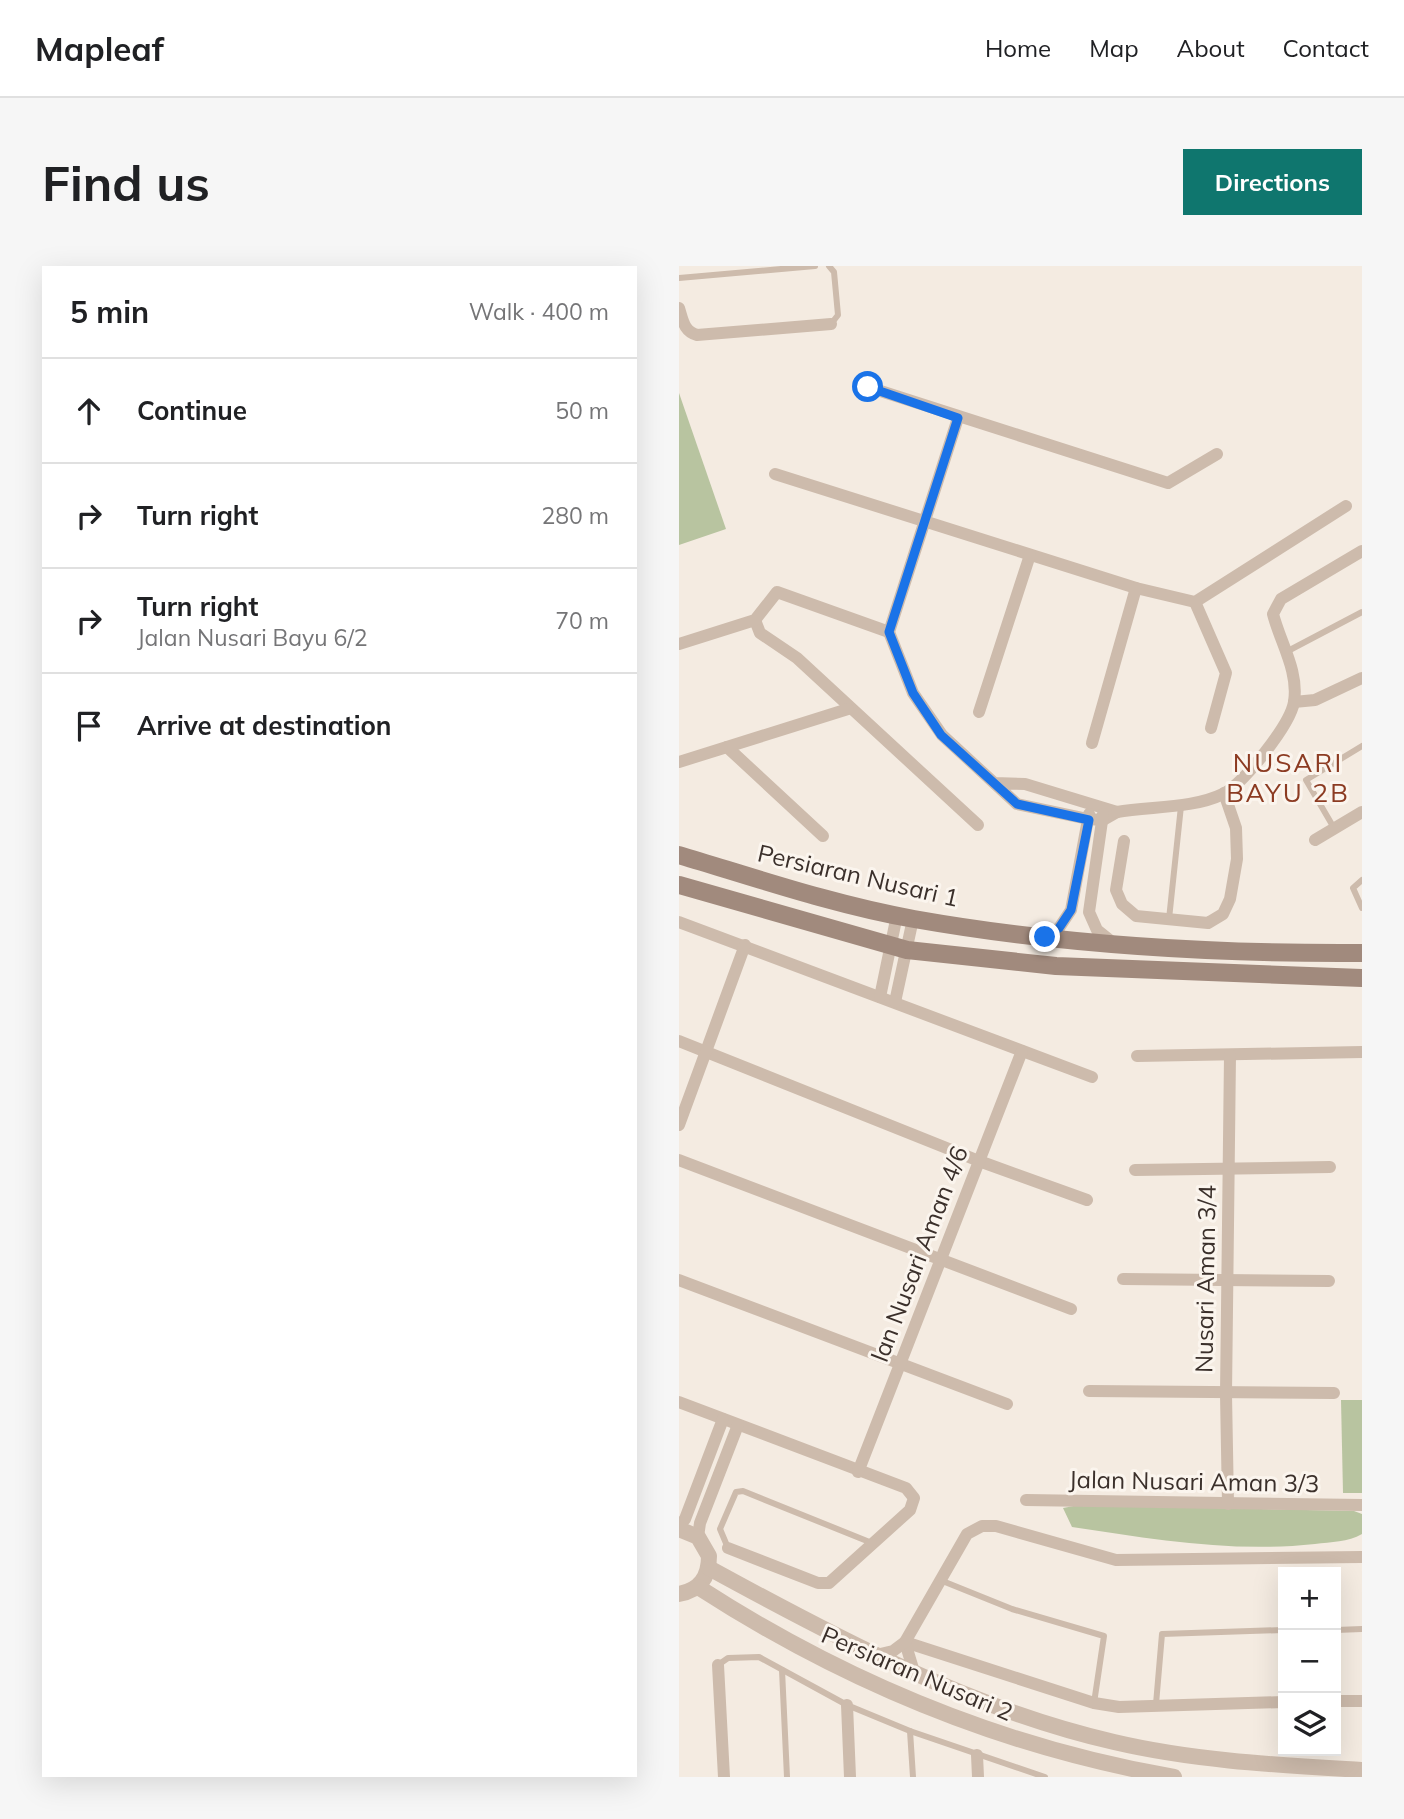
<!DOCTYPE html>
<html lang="en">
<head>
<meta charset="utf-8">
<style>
	body { margin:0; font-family:Mulish,sans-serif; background:#f6f6f6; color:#202124 }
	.controls { position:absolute; right:21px; bottom:21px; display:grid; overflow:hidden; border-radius:0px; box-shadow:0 7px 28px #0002 }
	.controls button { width:63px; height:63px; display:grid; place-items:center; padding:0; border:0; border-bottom:2px solid #e0e0e0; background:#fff; color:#202124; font:35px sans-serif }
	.stop { position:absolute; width:21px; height:21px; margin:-16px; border:5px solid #1a73e8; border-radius:50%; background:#fff }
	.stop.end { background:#1a73e8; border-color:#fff; box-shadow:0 2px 7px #0008 }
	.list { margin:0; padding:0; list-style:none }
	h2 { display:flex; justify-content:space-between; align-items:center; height:91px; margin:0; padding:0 28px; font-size:30px }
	h2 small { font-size:23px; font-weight:400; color:#757577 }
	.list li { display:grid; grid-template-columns:46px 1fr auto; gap:21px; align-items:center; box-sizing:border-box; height:105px; padding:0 28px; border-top:2px solid #e0e0e0 }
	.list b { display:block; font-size:26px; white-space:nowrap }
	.list p { margin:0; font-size:23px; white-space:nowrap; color:#757577 }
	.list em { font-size:23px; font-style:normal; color:#757577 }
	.icon { flex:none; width:38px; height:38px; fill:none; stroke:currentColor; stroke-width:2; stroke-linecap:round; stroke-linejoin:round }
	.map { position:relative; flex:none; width:683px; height:1511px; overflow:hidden; border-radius:0px }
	header { display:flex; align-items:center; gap:42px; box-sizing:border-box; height:98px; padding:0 35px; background:#fff; border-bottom:2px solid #e0e0e0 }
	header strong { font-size:33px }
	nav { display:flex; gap:38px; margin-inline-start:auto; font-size:24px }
	.intro { display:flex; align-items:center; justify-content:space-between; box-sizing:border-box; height:168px; padding:0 42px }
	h1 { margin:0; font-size:49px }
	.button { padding:18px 32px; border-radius:0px; background:#0f766e; color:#fff; font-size:24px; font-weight:700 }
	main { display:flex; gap:42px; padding:0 42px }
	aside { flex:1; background:#fff; border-radius:0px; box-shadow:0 7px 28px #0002 }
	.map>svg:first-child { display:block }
</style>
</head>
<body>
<header>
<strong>Mapleaf</strong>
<nav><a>Home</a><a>Map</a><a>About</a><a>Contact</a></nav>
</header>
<div class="intro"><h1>Find us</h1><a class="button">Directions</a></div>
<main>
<aside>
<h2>5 min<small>Walk · 400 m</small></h2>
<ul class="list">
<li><svg class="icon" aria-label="ahead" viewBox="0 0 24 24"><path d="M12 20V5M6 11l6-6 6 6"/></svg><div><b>Continue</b></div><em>50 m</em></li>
<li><svg class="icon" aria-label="right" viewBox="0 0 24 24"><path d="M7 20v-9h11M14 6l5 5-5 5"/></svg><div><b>Turn right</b></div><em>280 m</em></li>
<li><svg class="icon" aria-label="right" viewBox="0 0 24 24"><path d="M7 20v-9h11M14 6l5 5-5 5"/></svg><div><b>Turn right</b><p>Jalan Nusari Bayu 6/2</p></div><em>70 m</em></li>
<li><svg class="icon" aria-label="arrive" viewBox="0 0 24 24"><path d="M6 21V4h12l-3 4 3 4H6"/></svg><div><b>Arrive at destination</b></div></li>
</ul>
</aside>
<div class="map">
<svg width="683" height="1511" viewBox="0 0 683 1511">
	<rect width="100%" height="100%" fill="#f4ebe1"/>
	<g fill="#b8c4a0">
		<path d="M 0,127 L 47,263 L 0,279 Z"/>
		<path d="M 662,1134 L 683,1134 L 683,1227 L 664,1227 Z"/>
		<path d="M 400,1239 L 675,1245 L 683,1248 L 683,1268 C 669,1276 652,1276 636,1278 C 553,1287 474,1273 393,1261 L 384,1242 Z"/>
	</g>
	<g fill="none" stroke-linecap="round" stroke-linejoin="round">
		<g stroke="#cdbbac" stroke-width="6">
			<path d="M 150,0 L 155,6 L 159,49 L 152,58"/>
			<path d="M 0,12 L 136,0"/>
			<path d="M 607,386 L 683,346"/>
			<path d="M 655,562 L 627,514 L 683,480"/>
			<path d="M 683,614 L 674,622 L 683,642"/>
			<path d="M 490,653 L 502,540"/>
			<path d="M 49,1282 L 41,1263 L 57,1226 L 64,1225 L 193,1277"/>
			<path d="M 261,1314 L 333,1343 L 425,1370 L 415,1437"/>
			<path d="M 657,1364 L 683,1363"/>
			<path d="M 39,1399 L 49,1392 L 80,1391 L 168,1439 L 231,1465 L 366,1511"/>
			<path d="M 103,1404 L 108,1511"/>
			<path d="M 477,1438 L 483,1368 L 604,1364"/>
			<path d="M 231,1465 L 234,1511"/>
		</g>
		<g stroke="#cdbbac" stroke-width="12">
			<path d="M 0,42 C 4,55 5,65 18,69 L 152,58"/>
			<path d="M 189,121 L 489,217 L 538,188"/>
			<path d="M 279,152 L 210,366 L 234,427 L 263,469 L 338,538 L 409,553 L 424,554 L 438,546 L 346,518 L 315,517"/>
			<path d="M 96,208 L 457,322 L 516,336 L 667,240"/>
			<path d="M 516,336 L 547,407 L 532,462"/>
			<path d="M 76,354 L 81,367 L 118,392 L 299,559"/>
			<path d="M 0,378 L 76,354 L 98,326 L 210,366"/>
			<path d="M 615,436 L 636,434 L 683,412"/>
			<path d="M 300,446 L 351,289"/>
			<path d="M 413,477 L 457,322"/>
			<path d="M 48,481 L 144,570"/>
			<path d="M 0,496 L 169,443"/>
			<path d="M 438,546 C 471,540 513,543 544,528 C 565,517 611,459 615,436 C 620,405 601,376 594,348 L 602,333 L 683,285"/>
			<path d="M 424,548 L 410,646 L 418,664 L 433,676"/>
			<path d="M 636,574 L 683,546"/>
			<path d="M 445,575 L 437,624 L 443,638 L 457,650 L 529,657 L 544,648 L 551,633 L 558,593 L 557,562 L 545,527"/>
			<path d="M 0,656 L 413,811"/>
			<path d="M 366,671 L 380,662 L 392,644 L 410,548"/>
			<path d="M 201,731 L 218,649"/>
			<path d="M 216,736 L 234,653"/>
			<path d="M 0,775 L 300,895 L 408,934"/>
			<path d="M 458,790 L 683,786"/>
			<path d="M 0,859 L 66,679"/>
			<path d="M 0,894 L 392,1043"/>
			<path d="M 456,904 L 651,901"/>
			<path d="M 444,1013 L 650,1015"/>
			<path d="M 0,1014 L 328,1138"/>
			<path d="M 410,1125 L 655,1127"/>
			<path d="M 0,1136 L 227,1222 L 235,1232 L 231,1244 L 150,1317 L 139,1317 L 49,1282"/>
			<path d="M 179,1206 L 343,785"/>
			<path d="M 347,1234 L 683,1239"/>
			<path d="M 549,1238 L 547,1128 L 551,789"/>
			<path d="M 0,1260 L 6,1253 L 44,1153"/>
			<path d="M 19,1271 L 21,1257 L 59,1159"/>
			<path d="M 226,1376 L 415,1437 L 440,1441 L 604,1436"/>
			<path d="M 226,1376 L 235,1406"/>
			<path d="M 197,1389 L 214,1385 L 226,1376 L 288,1268 L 303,1260 L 317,1260 L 437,1294 L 683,1291"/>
			<path d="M 39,1399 L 45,1511"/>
			<path d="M 657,1435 L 683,1435"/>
			<path d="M 168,1439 L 171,1511"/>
			<path d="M 298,1489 L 299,1511"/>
		</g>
		<g stroke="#cdbbac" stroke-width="16">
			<path d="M 0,1263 L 19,1271 L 30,1290 C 30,1311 21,1324 0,1328"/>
			<path d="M 30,1302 C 158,1372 291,1443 435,1476 C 516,1495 600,1499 683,1504"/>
			<path d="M 19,1321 C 166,1416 322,1481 495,1511"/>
		</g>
		<g stroke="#a18a7d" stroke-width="18">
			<path d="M 0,589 C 77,612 156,639 235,653 C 382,679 534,688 683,687"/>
			<path d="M 0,619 L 228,684 L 377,700 L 683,712"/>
		</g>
	</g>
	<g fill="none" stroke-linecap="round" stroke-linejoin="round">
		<path stroke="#1a73e8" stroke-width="9" d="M 189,121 L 279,152 L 210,366 L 234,427 L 262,469 L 338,538 L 410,554 L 392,644 L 380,662 L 366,671"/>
	</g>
	<g text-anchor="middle" stroke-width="6" stroke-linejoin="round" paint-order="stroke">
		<g font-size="24" fill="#3b302b" stroke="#fbf5ee">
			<text transform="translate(179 610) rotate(13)" y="8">Persiaran Nusari 1</text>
			<text transform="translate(241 988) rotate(-69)" y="8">lan Nusari Aman 4/6</text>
			<text transform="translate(527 1013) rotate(-89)" y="8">Nusari Aman 3/4</text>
			<text transform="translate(515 1216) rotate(1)" y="8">Jalan Nusari Aman 3/3</text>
			<text transform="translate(238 1408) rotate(23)" y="8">Persiaran Nusari 2</text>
		</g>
		<g font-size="26" letter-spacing="2" fill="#8c3b22" stroke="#fbf5ee">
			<text x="609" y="506">NUSARI<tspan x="609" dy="30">BAYU 2B</tspan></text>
		</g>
	</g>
</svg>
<div class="controls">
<button>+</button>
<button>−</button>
<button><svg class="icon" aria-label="layers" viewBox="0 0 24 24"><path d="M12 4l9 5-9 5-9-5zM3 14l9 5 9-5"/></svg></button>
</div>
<div class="stop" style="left:189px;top:121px"></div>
<div class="stop end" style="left:366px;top:671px"></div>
</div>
</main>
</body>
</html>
